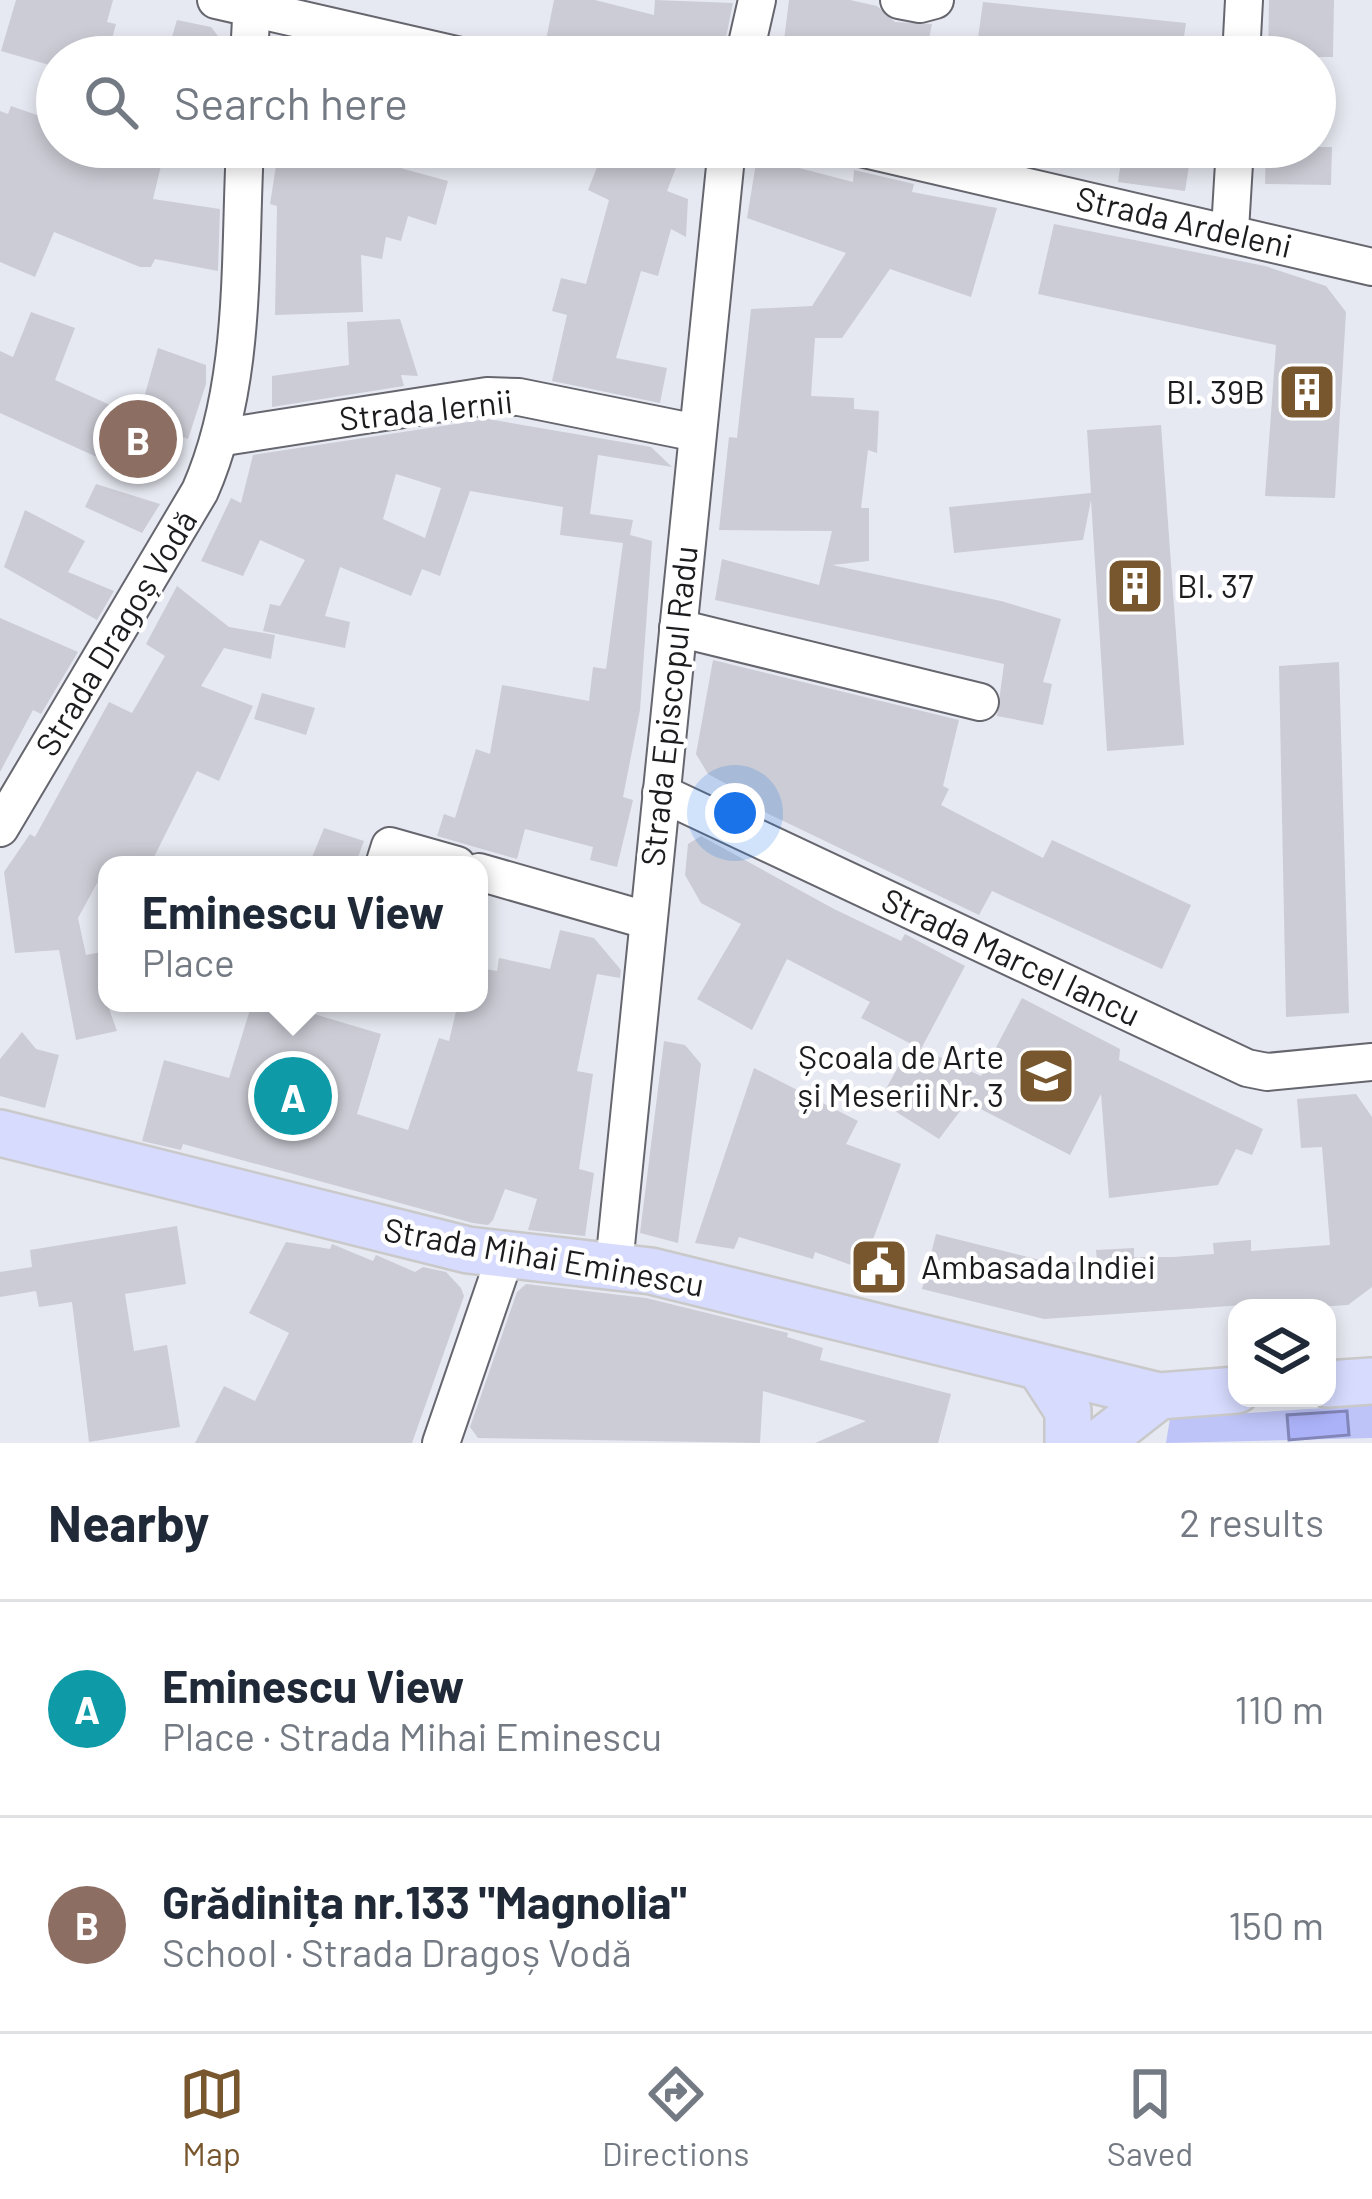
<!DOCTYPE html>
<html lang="en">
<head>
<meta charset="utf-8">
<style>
	body { margin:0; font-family:Barlow,sans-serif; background:#f6f6f7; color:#1f2937 }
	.controls { position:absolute; right:36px; bottom:36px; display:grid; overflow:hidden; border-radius:24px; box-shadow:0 6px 18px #0003 }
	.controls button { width:108px; height:108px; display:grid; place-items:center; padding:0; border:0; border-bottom:3px solid #e0e1e3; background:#fff; color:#1f2937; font:60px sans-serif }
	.you { position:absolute; left:735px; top:813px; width:42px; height:42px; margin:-30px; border:9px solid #fff; border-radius:50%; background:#1a73e8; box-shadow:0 0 0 18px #1a73e833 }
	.badge { display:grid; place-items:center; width:78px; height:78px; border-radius:50%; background:#78562e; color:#fff; font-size:39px; font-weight:700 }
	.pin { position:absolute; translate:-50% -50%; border:6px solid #fff; box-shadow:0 3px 12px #0006 }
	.popup { position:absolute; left:98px; top:856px; width:390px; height:156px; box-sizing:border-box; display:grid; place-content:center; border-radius:24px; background:#fff; filter:drop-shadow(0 3px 9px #0005); font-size:39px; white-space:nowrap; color:#747a83 }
	.popup b { font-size:45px; color:#1f2937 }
	.popup::after { content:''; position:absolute; left:50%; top:100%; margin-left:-24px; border:24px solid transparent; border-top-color:#fff }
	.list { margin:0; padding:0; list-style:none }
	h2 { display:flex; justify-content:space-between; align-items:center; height:156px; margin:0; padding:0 48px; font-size:51px }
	h2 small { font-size:39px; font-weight:400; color:#747a83 }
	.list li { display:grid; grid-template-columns:78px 1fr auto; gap:36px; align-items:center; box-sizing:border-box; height:216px; padding:0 48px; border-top:3px solid #e0e1e3 }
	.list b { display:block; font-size:45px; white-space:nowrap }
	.list p { margin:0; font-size:39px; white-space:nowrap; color:#747a83 }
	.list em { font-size:39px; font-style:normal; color:#747a83 }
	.icon { flex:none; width:66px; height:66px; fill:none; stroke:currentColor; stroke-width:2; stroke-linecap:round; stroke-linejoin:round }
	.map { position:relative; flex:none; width:1372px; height:1443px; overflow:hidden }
	.search { position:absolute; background:#fff; box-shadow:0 6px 18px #0003; left:36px; right:36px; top:36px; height:132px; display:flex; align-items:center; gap:30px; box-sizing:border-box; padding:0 42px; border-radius:66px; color:#747a83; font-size:45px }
	.sheet { height:588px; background:#fff }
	nav { display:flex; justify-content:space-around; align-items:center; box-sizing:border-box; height:168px; border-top:3px solid #e0e1e3; background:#fff; font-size:33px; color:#747a83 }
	nav a { display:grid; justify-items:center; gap:6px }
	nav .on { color:#78562e }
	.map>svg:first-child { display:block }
</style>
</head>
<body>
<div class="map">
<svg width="1372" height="1443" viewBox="0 0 1372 1443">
	<rect width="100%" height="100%" fill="#e7e9f2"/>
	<path fill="#bec4f7" d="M 1372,1405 L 1372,1438 L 1166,1443 L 1170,1418 Z"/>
	<path fill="#acb2f8" stroke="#8185b7" stroke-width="3" d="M 1347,1411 L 1349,1435 L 1289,1440 L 1287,1415 Z"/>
	<g fill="#cbccd5" fill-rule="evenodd">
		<path d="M 16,0 L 113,0 L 107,22 L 116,24 L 107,57 L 57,57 L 56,67 L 1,51 Z"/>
		<path d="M 554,0 L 595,0 L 654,15 L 655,0 L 733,3 L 722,57 L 637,57 L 546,40 Z"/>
		<path d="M 789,0 L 850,0 L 877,6 L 895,22 L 932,24 L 925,57 L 782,57 Z"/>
		<path d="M 1269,0 L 1334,0 L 1333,57 L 1268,57 Z"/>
		<path d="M 983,2 L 1186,23 L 1181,57 L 1045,57 L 1047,47 L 978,38 Z"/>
		<path d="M 177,20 L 211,27 L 221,40 L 220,57 L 166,57 Z"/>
		<path d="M 11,106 L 51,120 L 49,126 L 57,128 L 57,147 L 138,147 L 164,153 L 153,199 L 220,209 L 218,271 L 155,259 L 151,267 L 140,267 L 54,232 L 35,277 L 0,262 L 0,111 L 8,114 Z"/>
		<path d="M 279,147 L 351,147 L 349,154 L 448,181 L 436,225 L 408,216 L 401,241 L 386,237 L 382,259 L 361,255 L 363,312 L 275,315 L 277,206 L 270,204 Z"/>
		<path d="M 605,147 L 684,147 L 667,191 L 688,199 L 686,237 L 671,229 L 658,276 L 641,271 L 616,358 L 667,368 L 660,403 L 552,381 L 567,315 L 552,311 L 561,278 L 586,284 L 609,200 L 588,190 Z"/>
		<path d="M 1123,147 L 1192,147 L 1185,191 L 1118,182 Z"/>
		<path d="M 1266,147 L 1332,147 L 1331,185 L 1265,184 Z"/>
		<path d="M 757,157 L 853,182 L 854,170 L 914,184 L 912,192 L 997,208 L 971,297 L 890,269 L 842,338 L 815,338 L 811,396 L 854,398 L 854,409 L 879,411 L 877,453 L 868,450 L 861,508 L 869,508 L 869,561 L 832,565 L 1001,601 L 1061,619 L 1043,682 L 1052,684 L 1043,725 L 997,716 L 1004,664 L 715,600 L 722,559 L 819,585 L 832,531 L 719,530 L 729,437 L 737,438 L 751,309 L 812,306 L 846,253 L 747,218 Z"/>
		<path d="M 1054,224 L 1265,266 L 1326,286 L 1346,312 L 1335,498 L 1265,496 L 1276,345 L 1038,294 Z"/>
		<path d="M 31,312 L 75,328 L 55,380 L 132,415 L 110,463 L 0,413 L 0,351 L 13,357 Z"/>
		<path d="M 400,319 L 418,376 L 401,375 L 404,386 L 272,407 L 272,376 L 349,365 L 347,322 Z"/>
		<path d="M 158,348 L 206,365 L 206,384 L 188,439 L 138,419 Z"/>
		<path d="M 488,419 L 651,447 L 672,467 L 598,455 L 590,514 L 633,520 L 630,535 L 652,541 L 640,710 L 623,797 L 633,800 L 617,867 L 590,860 L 593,847 L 525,829 L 517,859 L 437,836 L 444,814 L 455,818 L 476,749 L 490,754 L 502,685 L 589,701 L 593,667 L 606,669 L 623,543 L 560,535 L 563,507 L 470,491 L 440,576 L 422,569 L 411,596 L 340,567 L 325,616 L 350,622 L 345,648 L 263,631 L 270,604 L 280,606 L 305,560 L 260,540 L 243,576 L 201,561 L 231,498 L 241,503 L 253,455 ZM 396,474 L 441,488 L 425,538 L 383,519 Z"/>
		<path d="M 1161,425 L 1184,745 L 1107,751 L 1091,500 L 1083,540 L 954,553 L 949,507 L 1091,493 L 1087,430 Z"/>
		<path d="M 96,484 L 160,504 L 142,533 L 85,507 Z"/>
		<path d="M 25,510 L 85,541 L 68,572 L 114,591 L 97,620 L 4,567 Z"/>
		<path d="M 177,586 L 229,627 L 275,635 L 271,659 L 224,648 L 201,686 L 253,706 L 219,781 L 197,771 L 150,865 L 107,865 L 78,918 L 86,955 L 107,951 L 107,1003 L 117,1031 L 76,1040 L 59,950 L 15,953 L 4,872 L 30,834 L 35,837 L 109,702 L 132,713 L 165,656 L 146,644 Z"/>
		<path d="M 0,618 L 78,652 L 41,714 L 33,710 L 0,772 Z"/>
		<path d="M 713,660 L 959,720 L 943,786 L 949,789 L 941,805 L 1043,858 L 1052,840 L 1191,905 L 1162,969 L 992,891 L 979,915 L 754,807 L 758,801 L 708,774 L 696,754 Z"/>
		<path d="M 1339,662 L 1349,1013 L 1286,1017 L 1279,666 Z"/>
		<path d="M 262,693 L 315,708 L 306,735 L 254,719 Z"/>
		<path d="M 324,828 L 364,841 L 355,865 L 309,865 Z"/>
		<path d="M 701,836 L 834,909 L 901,941 L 905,934 L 965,966 L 921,1049 L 861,1018 L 870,1002 L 787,959 L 752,1030 L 697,999 L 741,924 L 701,903 L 685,875 L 688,844 Z"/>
		<path d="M 560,930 L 594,938 L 621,970 L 620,978 L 597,974 L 577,1071 L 593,1074 L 579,1169 L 594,1173 L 585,1236 L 528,1230 L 537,1199 L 505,1189 L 493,1220 L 488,1225 L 473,1223 L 183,1144 L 181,1150 L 142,1141 L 164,1060 L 229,1078 L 252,1003 L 277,1003 L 381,1034 L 357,1114 L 408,1130 L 439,1038 L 449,1041 L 458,1003 L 479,1003 L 479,968 L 497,971 L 499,958 L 550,969 Z"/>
		<path d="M 1022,998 L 1120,1049 L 1119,1060 L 1263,1129 L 1252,1155 L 1236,1149 L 1218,1185 L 1109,1198 L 1101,1094 L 1070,1155 L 967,1102 L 939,1139 L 879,1101 L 911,1044 L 981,1076 Z"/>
		<path d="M 22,1032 L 36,1049 L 59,1055 L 45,1108 L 0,1096 L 0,1059 Z"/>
		<path d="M 664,1041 L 685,1045 L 701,1064 L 678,1243 L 640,1233 Z"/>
		<path d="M 754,1068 L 858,1121 L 846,1144 L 901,1164 L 862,1269 L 815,1252 L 813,1259 L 739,1237 L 734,1249 L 695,1243 Z"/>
		<path d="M 1356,1094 L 1372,1117 L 1372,1287 L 1348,1305 L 1299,1308 L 1299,1301 L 1044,1319 L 922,1289 L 936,1234 L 1052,1263 L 1097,1261 L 1096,1250 L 1134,1248 L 1134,1257 L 1173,1257 L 1214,1254 L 1213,1243 L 1251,1240 L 1251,1251 L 1330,1245 L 1322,1147 L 1301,1148 L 1297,1099 Z"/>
		<path d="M 177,1226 L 186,1284 L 125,1294 L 134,1351 L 167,1345 L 180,1427 L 89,1442 L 72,1302 L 39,1307 L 36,1291 L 0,1297 L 0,1272 L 32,1267 L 30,1250 Z"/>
		<path d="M 286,1242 L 330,1249 L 332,1244 L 373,1261 L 376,1255 L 415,1272 L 423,1267 L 446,1272 L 461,1288 L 464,1296 L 412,1443 L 195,1443 L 224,1386 L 255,1401 L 289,1333 L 249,1313 Z"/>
		<path d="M 526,1284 L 646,1298 L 788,1333 L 787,1337 L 823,1348 L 820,1360 L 951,1394 L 938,1443 L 815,1443 L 866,1421 L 763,1391 L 760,1443 L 478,1438 L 470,1427 L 517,1292 Z"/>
	</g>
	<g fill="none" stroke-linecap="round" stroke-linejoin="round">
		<g stroke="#65666e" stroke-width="40">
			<g id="minor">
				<path d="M 216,0 L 465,57"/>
				<path d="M 899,0 L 920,4 L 935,0"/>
				<path d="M 249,57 L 252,0"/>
				<path d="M 744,57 L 757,0"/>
				<path d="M 1241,57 L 1244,0"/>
				<path d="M 856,147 L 1372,267"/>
				<path d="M 1230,230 L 1235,147"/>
				<path d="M 224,437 L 487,396 L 519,397 L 697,433"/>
				<path d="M 678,628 L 980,702"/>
				<path d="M 661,793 L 1247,1068 L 1267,1072 L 1372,1062"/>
				<path d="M 0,828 L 200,491 C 247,384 239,262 245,147"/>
				<path d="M 384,865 L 390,846 L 457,865"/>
				<path d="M 479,872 L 646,920"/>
				<path d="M 614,1265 L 727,147"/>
				<path d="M 441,1443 L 505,1257"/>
			</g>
		</g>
		<g stroke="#c9c9c9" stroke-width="50">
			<g id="major">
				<path d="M 0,1133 L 468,1250 L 651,1271 L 1159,1396"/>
				<path d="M 1042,1371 L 1068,1411 L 1068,1443"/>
				<path d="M 1327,1384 L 1372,1381"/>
				<path d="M 1099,1443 L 1159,1396 L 1237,1390"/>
			</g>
		</g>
		<use href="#minor" stroke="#fff" stroke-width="36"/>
		<use href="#major" stroke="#d7dbfe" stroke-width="45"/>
	</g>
	<defs>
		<g id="building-square" transform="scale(3)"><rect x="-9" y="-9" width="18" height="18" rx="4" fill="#78562e" stroke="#fff"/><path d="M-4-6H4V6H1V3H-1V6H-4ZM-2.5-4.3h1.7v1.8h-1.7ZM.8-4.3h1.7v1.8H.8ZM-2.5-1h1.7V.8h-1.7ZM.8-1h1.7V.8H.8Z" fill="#fff"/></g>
		<g id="school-square" transform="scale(3)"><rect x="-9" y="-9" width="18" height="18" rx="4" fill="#78562e" stroke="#fff"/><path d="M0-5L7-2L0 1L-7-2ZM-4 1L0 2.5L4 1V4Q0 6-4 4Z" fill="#fff"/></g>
		<g id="civic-square" transform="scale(3)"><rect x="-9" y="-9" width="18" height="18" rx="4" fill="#78562e" stroke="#fff"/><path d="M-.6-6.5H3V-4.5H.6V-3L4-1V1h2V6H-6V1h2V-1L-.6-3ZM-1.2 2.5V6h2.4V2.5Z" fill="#fff"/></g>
	</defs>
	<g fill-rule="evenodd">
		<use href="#building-square" x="1307" y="392"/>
		<use href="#building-square" x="1135" y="586"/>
		<use href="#school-square" x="1046" y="1076"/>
		<use href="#civic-square" x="879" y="1267"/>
	</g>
	<g text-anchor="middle" stroke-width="9" stroke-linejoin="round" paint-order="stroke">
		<g font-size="33" fill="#1c1c1f" stroke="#fff">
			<text transform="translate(1184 222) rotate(13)" y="12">Strada Ardeleni</text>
			<text transform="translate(426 410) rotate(-6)" y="12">Strada Iernii</text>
			<text transform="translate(116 633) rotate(-59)" y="12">Strada Dragoș Vodă</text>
			<text transform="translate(669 706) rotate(-84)" y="12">Strada Episcopul Radu</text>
			<text transform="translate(1011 957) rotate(25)" y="12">Strada Marcel Iancu</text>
			<text transform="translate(544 1257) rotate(10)" y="12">Strada Mihai Eminescu</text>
		</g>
		<g font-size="33" fill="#1c1c1f" stroke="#fff" text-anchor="end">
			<text x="1265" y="404">Bl. 39B</text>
			<text x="1177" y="598" text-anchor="start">Bl. 37</text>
			<text x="1004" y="1069">Școala de Arte<tspan x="1004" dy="38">și Meserii Nr. 3</tspan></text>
			<text x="921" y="1279" text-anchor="start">Ambasada Indiei</text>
		</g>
	</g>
</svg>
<div class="controls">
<button><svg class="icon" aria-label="layers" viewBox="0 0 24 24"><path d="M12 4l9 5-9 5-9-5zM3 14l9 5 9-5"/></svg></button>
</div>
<div class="you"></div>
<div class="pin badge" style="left:293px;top:1096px;background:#0f9aa8">A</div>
<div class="popup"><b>Eminescu View</b>Place</div>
<div class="pin badge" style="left:138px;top:439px;background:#8d6e63">B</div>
<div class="search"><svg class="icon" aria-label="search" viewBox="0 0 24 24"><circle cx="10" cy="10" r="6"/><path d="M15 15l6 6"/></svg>Search here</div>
</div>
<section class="sheet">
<h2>Nearby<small>2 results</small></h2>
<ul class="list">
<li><span class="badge" style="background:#0f9aa8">A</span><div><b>Eminescu View</b><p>Place · Strada Mihai Eminescu</p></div><em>110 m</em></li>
<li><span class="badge" style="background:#8d6e63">B</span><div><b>Grădinița nr.133 &quot;Magnolia&quot;</b><p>School · Strada Dragoș Vodă</p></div><em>150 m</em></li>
</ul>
</section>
<nav>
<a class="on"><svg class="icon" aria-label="map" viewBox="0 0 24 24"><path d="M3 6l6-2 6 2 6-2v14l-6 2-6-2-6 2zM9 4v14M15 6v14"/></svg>Map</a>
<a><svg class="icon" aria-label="directions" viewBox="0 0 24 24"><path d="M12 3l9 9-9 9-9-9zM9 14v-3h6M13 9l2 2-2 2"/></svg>Directions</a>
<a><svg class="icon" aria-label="saved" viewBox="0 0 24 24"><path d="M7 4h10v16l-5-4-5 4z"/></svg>Saved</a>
</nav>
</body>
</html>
